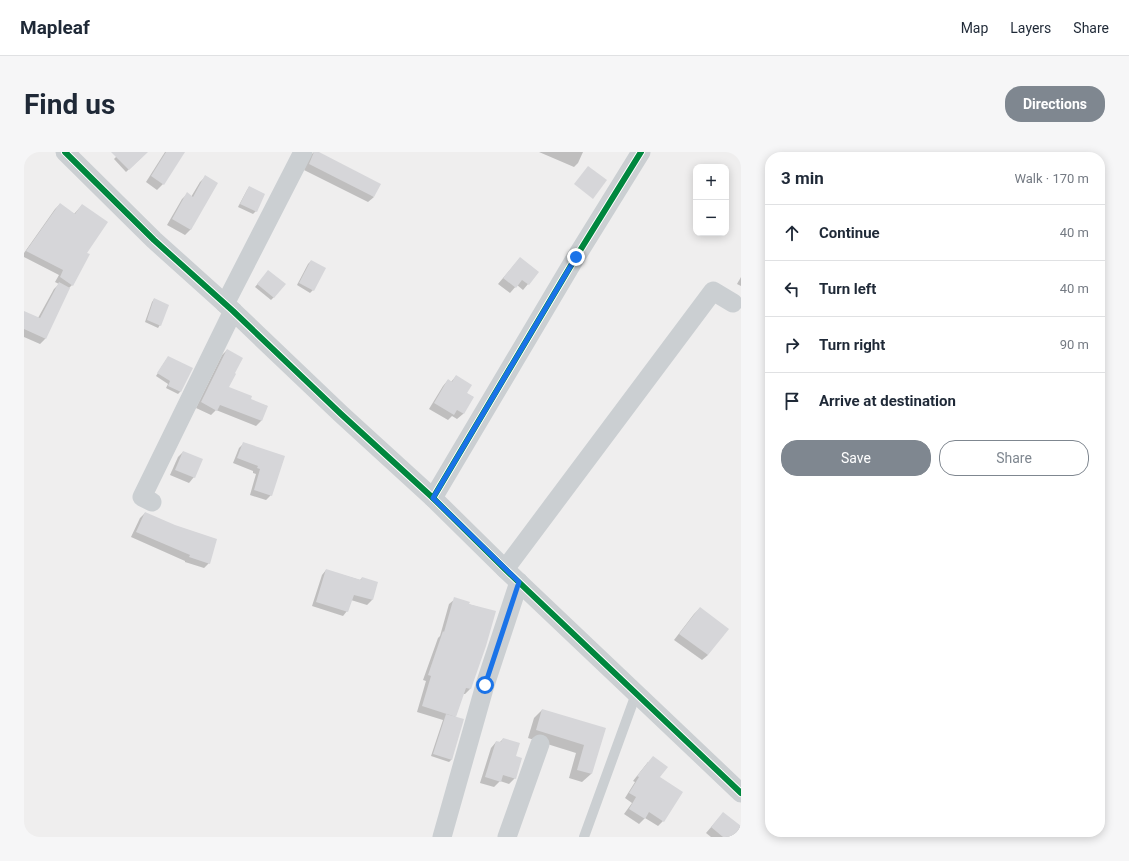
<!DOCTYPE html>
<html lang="en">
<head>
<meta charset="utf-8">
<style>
	body { margin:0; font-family:Roboto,sans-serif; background:#f6f6f7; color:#1f2937 }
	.controls { position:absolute; right:12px; top:12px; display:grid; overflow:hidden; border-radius:8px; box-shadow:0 2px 10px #0003 }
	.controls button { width:36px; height:36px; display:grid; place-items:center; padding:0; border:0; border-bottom:1px solid #e0e1e3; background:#fff; color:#1f2937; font:20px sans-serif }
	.stop { position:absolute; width:12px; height:12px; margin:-9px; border:3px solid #1a73e8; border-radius:50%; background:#fff }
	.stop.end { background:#1a73e8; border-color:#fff; box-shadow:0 1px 4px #0008 }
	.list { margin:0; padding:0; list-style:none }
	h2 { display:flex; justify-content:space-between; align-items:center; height:52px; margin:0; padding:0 16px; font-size:17px }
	h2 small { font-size:13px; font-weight:400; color:#747a83 }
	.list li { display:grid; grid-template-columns:26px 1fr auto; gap:12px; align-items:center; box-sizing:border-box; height:56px; padding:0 16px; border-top:1px solid #e0e1e3 }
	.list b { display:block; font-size:15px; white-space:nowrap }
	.list em { font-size:13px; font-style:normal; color:#747a83 }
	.actions { display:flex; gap:8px; padding:12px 16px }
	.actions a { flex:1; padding:9px 0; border:1px solid #7f8790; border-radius:16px; text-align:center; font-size:14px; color:#7f8790 }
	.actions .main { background:#7f8790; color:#fff }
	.icon { flex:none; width:22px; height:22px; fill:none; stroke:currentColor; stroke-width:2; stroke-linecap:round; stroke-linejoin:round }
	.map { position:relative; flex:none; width:717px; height:685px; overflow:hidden; border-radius:16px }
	header { display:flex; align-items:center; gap:24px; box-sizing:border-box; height:56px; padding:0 20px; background:#fff; border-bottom:1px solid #e0e1e3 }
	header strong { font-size:19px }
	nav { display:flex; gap:22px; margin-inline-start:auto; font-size:14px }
	.intro { display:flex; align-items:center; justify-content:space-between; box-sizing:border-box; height:96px; padding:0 24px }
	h1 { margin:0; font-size:28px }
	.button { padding:10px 18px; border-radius:16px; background:#7f8790; color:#fff; font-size:14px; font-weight:700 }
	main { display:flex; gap:24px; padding:0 24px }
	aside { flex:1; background:#fff; border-radius:16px; box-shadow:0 2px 10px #0003 }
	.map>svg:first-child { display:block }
</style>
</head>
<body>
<header>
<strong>Mapleaf</strong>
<nav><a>Map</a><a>Layers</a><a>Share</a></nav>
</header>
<div class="intro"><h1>Find us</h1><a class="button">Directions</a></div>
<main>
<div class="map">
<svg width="717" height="685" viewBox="0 0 717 685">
	<rect width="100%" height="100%" fill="#efeeee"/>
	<g fill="#0003">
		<path d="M 97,0 L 111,0 L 117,6 L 102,20 L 90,7 Z"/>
		<path d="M 141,0 L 159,0 L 139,32 L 133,38 L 122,30 Z"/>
		<path d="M 290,0 L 293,0 L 350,45 L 344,50 L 280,18 L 286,4 Z"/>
		<path d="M 515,0 L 559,0 L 554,11 L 550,15 Z"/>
		<path d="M 181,25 L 167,77 L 161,83 L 143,73 L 158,47 L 163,42 L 167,45 L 176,30 Z"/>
		<path d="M 225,35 L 232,59 L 229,62 L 214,55 L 223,38 Z"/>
		<path d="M 36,52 L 50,62 L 58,53 L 62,101 L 48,133 L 44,137 L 21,187 L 16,192 L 0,185 L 0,160 L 14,166 L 30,137 L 35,132 L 31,130 L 35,123 L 0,105 L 0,101 L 31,57 Z"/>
		<path d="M 496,106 L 514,120 L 499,138 L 493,133 L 486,141 L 474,132 Z"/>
		<path d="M 287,109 L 289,138 L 286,141 L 273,133 L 284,112 Z"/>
		<path d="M 242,122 L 250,145 L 247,148 L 231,135 Z"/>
		<path d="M 717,125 L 717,134 L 713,132 Z"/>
		<path d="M 130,147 L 136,173 L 134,176 L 121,170 L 128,150 Z"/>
		<path d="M 203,198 L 203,236 L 226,248 L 243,254 L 237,269 L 232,274 L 192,258 L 187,263 L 172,256 L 198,203 Z"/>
		<path d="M 142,208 L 167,217 L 156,240 L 154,242 L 142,236 L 144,232 L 132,224 Z"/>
		<path d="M 432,224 L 442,241 L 449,245 L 439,262 L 433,267 L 428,264 L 424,268 L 405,257 L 419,234 L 424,228 L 427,230 Z"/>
		<path d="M 220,291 L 260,305 L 247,343 L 242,348 L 226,343 L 232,322 L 229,321 L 229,319 L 209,311 L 215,296 Z"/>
		<path d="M 159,300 L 170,325 L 165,331 L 146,323 L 154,305 Z"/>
		<path d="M 121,361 L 185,411 L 180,416 L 161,410 L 161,409 L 107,385 L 116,366 Z"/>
		<path d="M 302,418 L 336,428 L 338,426 L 353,431 L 348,448 L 343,453 L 327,448 L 323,459 L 319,464 L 288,454 L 298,423 Z"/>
		<path d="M 431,447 L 444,452 L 471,460 L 446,537 L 441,542 L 439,542 L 431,564 L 428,607 L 425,610 L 407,604 L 419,568 L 393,560 L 402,529 L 399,528 L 414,486 L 416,484 L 425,452 Z"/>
		<path d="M 676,456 L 684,503 L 678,508 L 650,488 L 670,462 Z"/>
		<path d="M 518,558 L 581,577 L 567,622 L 558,630 L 545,626 L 552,601 L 504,586 L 510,566 Z"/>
		<path d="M 479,587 L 490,604 L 491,626 L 485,632 L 476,629 L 470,635 L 456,631 L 467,596 L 472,590 L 475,591 Z"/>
		<path d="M 624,610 L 634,626 L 639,669 L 634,674 L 621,666 L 615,672 L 600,662 L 608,651 L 601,646 L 611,630 L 609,629 Z"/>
		<path d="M 694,667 L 717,675 L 717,685 L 687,685 L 682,681 Z"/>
	</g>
	<g fill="#d6d6d9">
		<path d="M 87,0 L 124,0 L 105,18 Z"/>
		<path d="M 142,0 L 161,0 L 140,33 L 127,24 Z"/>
		<path d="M 290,0 L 295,0 L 357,32 L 350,45 L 285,12 Z"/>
		<path d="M 564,14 L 583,28 L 569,47 L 550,32 Z"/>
		<path d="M 181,23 L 194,31 L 167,78 L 148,67 L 163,40 L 169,45 Z"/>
		<path d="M 225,34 L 241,42 L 233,60 L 216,52 Z"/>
		<path d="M 36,51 L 51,62 L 58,52 L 84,70 L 63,101 L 66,102 L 49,134 L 36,125 L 39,118 L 2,99 Z"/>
		<path d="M 496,105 L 515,120 L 505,133 L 498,128 L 492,136 L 479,126 Z"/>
		<path d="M 287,108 L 302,116 L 290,139 L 275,131 Z"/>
		<path d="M 244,118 L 262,132 L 250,146 L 233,132 Z"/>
		<path d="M 35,130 L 46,136 L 22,187 L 0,177 L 0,159 L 16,166 Z"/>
		<path d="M 130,146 L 145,153 L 137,174 L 123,168 Z"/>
		<path d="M 203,197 L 219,206 L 211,221 L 212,222 L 205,235 L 228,244 L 227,247 L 244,254 L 238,269 L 196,253 L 193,259 L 177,250 Z"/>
		<path d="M 144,204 L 169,216 L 157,240 L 144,234 L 146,229 L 133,221 Z"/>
		<path d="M 432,223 L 448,233 L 443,241 L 450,245 L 440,262 L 433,258 L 430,263 L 410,251 L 424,227 L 428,230 Z"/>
		<path d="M 219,290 L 261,304 L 248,344 L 230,338 L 236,317 L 233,316 L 234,314 L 213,306 Z"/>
		<path d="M 159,299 L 179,307 L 171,326 L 151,318 Z"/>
		<path d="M 121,360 L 151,373 L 193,387 L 186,412 L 165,405 L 166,403 L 112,380 Z"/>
		<path d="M 302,417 L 337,428 L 338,425 L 354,430 L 349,448 L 330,443 L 324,460 L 292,450 Z"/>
		<path d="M 430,445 L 446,450 L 445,452 L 472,459 L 462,494 L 447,537 L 442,536 L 432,565 L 398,554 L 407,524 L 404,523 L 419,479 L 420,480 Z"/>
		<path d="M 676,455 L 705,477 L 684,503 L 655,482 Z"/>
		<path d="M 518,557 L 582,576 L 568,622 L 553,618 L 560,593 L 512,578 Z"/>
		<path d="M 422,562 L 440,567 L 428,608 L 409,602 Z"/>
		<path d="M 479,586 L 496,591 L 492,604 L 498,606 L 492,627 L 479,623 L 477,630 L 461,625 L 472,589 L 477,590 Z"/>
		<path d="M 629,604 L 644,615 L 636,625 L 659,640 L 640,670 L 625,660 L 621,667 L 605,657 L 612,645 L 605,641 L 615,625 L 613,624 Z"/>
		<path d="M 699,660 L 717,674 L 717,685 L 699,685 L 687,675 Z"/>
	</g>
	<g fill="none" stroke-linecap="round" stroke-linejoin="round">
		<path stroke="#cbcfd2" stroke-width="10" d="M 560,685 L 612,542"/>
		<g stroke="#cbcfd2" stroke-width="19">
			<path d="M 41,0 L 130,88 L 209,159 L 317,262 L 409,346 L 481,417 L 717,641"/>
			<path d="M 201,152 L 279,0"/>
			<path d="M 409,346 L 552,105 L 617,0"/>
			<path d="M 128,350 L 118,345 L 209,159"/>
			<path d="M 481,417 L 689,139 L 709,151"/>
			<path d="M 418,685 L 461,533 L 495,430"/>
			<path d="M 483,685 L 516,592"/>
		</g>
		<g stroke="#fff" stroke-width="8">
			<g id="cycleway">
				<path d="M 41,0 L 130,88 L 209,159 L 317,262 L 409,346 L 481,417 L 717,641"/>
				<path d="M 409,346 L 552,105 L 617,0"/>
			</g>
		</g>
		<use href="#cycleway" stroke="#00873e" stroke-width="6"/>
	</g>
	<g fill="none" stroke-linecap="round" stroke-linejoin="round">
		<path stroke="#1a73e8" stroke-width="5" d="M 461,533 L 495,430 L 409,346 L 552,105"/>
	</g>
</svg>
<div class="controls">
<button>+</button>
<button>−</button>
</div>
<div class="stop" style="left:461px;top:533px"></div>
<div class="stop end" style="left:552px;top:105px"></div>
</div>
<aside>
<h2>3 min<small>Walk · 170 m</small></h2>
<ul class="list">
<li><svg class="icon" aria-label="ahead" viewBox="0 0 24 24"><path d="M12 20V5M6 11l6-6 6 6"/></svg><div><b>Continue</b></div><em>40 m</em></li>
<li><svg class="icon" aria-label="left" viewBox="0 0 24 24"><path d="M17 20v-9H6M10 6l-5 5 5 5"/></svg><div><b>Turn left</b></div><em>40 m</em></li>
<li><svg class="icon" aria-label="right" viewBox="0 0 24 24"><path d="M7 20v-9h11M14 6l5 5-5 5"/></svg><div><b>Turn right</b></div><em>90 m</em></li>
<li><svg class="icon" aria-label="arrive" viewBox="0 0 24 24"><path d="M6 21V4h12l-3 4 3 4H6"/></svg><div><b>Arrive at destination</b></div></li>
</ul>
<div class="actions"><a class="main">Save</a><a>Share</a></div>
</aside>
</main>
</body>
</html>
